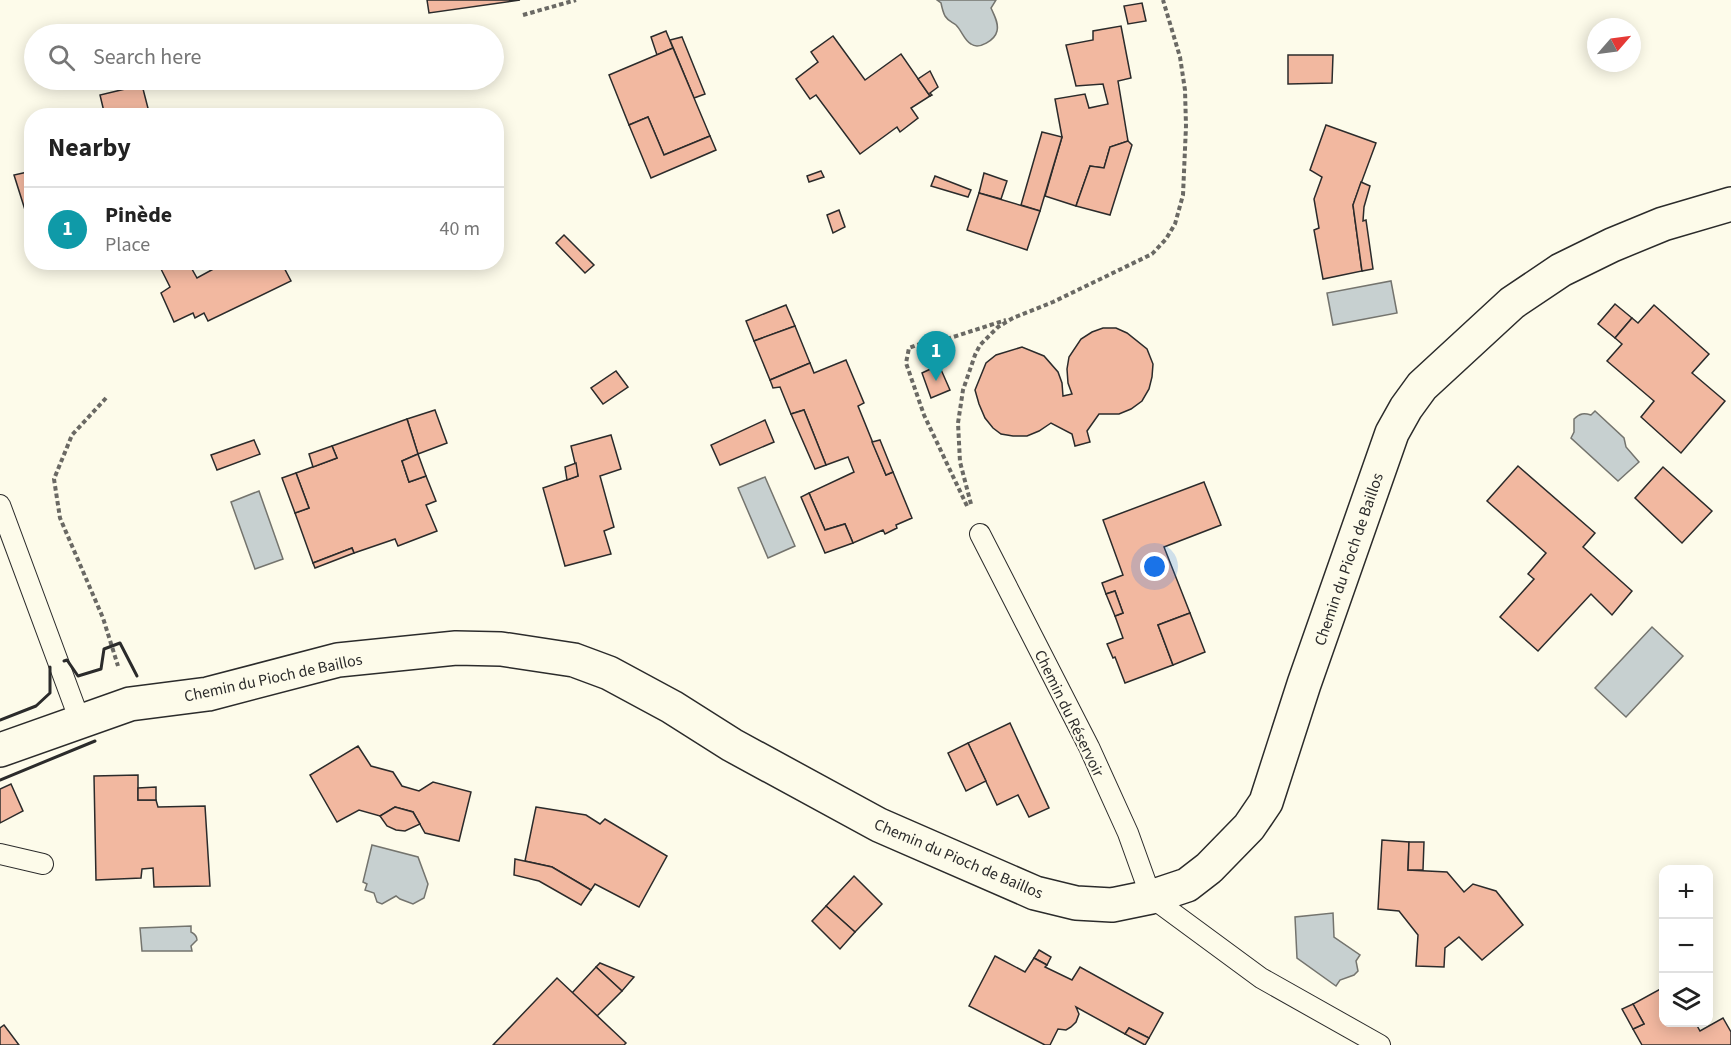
<!DOCTYPE html>
<html lang="en">
<head>
<meta charset="utf-8">
<style>
	body { margin:0; font-family:"Source Sans 3",sans-serif; background:#f2f2f2; color:#222 }
	.controls { position:absolute; right:18px; bottom:18px; display:grid; overflow:hidden; border-radius:12px; box-shadow:0 3px 15px #0003 }
	.controls button { width:54px; height:54px; display:grid; place-items:center; padding:0; border:0; border-bottom:2px solid #e0e0e0; background:#fff; color:#222; font:30px sans-serif }
	.compass { position:absolute; left:1587px; top:18px; width:54px; height:54px; border-radius:50%; background:#fff; box-shadow:0 3px 15px #0003; rotate:62deg }
	.you { position:absolute; left:1155px; top:567px; width:21px; height:21px; margin:-15px; border:4px solid #fff; border-radius:50%; background:#1a73e8; box-shadow:0 0 0 9px #1a73e833 }
	.badge { display:grid; place-items:center; width:39px; height:39px; border-radius:50%; background:#2563eb; color:#fff; font-size:20px; font-weight:700 }
	.pin { position:absolute; translate:-50% -50px; filter:drop-shadow(0 2px 3px #0008) }
	.pin::after { content:''; position:absolute; top:32px; width:21px; height:18px; background:inherit; clip-path:polygon(0 0,100% 0,50% 100%) }
	.list { margin:0; padding:0; list-style:none }
	h2 { display:flex; justify-content:space-between; align-items:center; height:78px; margin:0; padding:0 24px; font-size:26px }
	h2 small { font-size:20px; font-weight:400; color:#767676 }
	.list li { display:grid; grid-template-columns:39px 1fr auto; gap:18px; align-items:center; box-sizing:border-box; height:84px; padding:0 24px; border-top:2px solid #e0e0e0 }
	.list b { display:block; font-size:22px; white-space:nowrap }
	.list p { margin:0; font-size:20px; white-space:nowrap; color:#767676 }
	.list em { font-size:20px; font-style:normal; color:#767676 }
	.icon { flex:none; width:33px; height:33px; fill:none; stroke:currentColor; stroke-width:2; stroke-linecap:round; stroke-linejoin:round }
	.map { position:relative; flex:none; width:1731px; height:1045px; overflow:hidden }
	.search { position:absolute; background:#fff; box-shadow:0 3px 15px #0003; left:24px; top:24px; width:480px; height:66px; display:flex; align-items:center; gap:15px; box-sizing:border-box; padding:0 21px; border-radius:33px; color:#767676; font-size:22px }
	.panel { position:absolute; background:#fff; box-shadow:0 3px 15px #0003; left:24px; top:108px; width:480px; height:162px; border-radius:24px }
	.map>svg:first-child { display:block }
</style>
</head>
<body>
<div class="map">
<svg width="1731" height="1045" viewBox="0 0 1731 1045">
	<rect width="100%" height="100%" fill="#fdfbea"/>
	<g fill="#c7d0d0" stroke="#74746e" stroke-width="1.5">
		<path d="M 937,0 L 996,0 L 991,8 C 994,15 999,23 997,31 C 995,40 979,50 971,44 C 964,40 962,31 956,25 C 952,22 948,21 945,16 C 943,12 942,8 941,3 Z"/>
		<path d="M 1391,281 L 1397,313 L 1333,325 L 1327,293 Z"/>
		<path d="M 1595,411 L 1624,438 L 1626,447 L 1639,462 L 1618,481 L 1571,438 L 1574,432 L 1574,419 C 1580,413 1584,413 1591,415 Z"/>
		<path d="M 765,477 L 795,546 L 768,558 L 738,488 Z"/>
		<path d="M 259,491 L 283,559 L 255,569 L 231,502 Z"/>
		<path d="M 1652,627 L 1683,656 L 1626,717 L 1595,688 Z"/>
		<path d="M 372,845 L 418,857 L 428,884 L 424,898 L 413,904 L 400,899 L 396,896 L 382,904 L 377,902 L 374,893 L 365,890 L 367,884 L 363,882 Z"/>
		<path d="M 1333,913 L 1334,937 L 1360,955 L 1356,961 L 1358,971 L 1354,975 L 1340,980 L 1336,986 L 1297,958 L 1295,917 Z"/>
		<path d="M 191,926 L 191,932 C 195,934 197,936 197,940 L 191,946 L 192,951 L 142,951 L 140,928 Z"/>
	</g>
	<g fill="#f2b8a0" stroke="#2b2b2b" stroke-width="1.5">
		<path d="M 427,0 L 520,0 L 429,13 Z"/>
		<path d="M 1142,3 L 1146,21 L 1128,24 L 1124,6 Z"/>
		<path d="M 1121,26 L 1131,78 L 1118,81 L 1128,141 L 1110,147 L 1104,168 L 1090,166 L 1076,206 L 1045,196 L 1062,137 L 1055,99 L 1085,94 L 1089,108 L 1108,104 L 1103,84 L 1076,86 L 1066,45 L 1093,40 L 1093,31 Z"/>
		<path d="M 666,31 L 673,48 L 657,55 L 651,37 Z"/>
		<path d="M 833,36 L 865,80 L 901,54 L 930,96 L 911,108 L 918,118 L 900,132 L 897,127 L 860,154 L 816,95 L 810,99 L 796,79 L 818,62 L 811,52 Z"/>
		<path d="M 682,37 L 705,94 L 694,98 L 670,40 Z"/>
		<path d="M 673,48 L 710,136 L 664,155 L 648,117 L 629,125 L 609,75 Z"/>
		<path d="M 1288,55 L 1333,55 L 1332,83 L 1288,84 Z"/>
		<path d="M 930,71 L 938,87 L 930,93 L 932,95 L 930,96 L 918,79 Z"/>
		<path d="M 142,85 L 150,116 L 105,116 L 100,95 Z"/>
		<path d="M 648,117 L 664,155 L 710,136 L 716,150 L 651,178 L 629,125 Z"/>
		<path d="M 1326,125 L 1376,143 L 1353,205 L 1362,271 L 1323,279 L 1314,230 L 1319,228 L 1314,199 L 1322,177 L 1310,170 Z"/>
		<path d="M 1042,132 L 1062,137 L 1040,211 L 1021,205 Z"/>
		<path d="M 1128,141 L 1132,145 L 1110,215 L 1076,206 L 1090,166 L 1104,168 L 1110,147 Z"/>
		<path d="M 32,171 L 32,211 L 26,213 L 14,175 Z"/>
		<path d="M 821,171 L 824,177 L 809,182 L 807,176 Z"/>
		<path d="M 984,173 L 1007,181 L 1001,199 L 979,193 Z"/>
		<path d="M 935,176 L 971,190 L 968,197 L 931,186 Z"/>
		<path d="M 1361,182 L 1370,186 L 1364,207 L 1363,221 L 1366,220 L 1373,269 L 1362,271 L 1353,205 Z"/>
		<path d="M 979,193 L 1040,211 L 1027,250 L 967,230 Z"/>
		<path d="M 839,210 L 845,227 L 833,233 L 827,215 Z"/>
		<path d="M 564,235 L 594,265 L 585,273 L 556,243 Z"/>
		<path d="M 188,262 L 197,278 L 217,267 L 216,262 L 281,262 L 291,281 L 208,321 L 204,313 L 195,318 L 193,313 L 174,322 L 161,293 L 170,287 L 158,263 Z"/>
		<path d="M 1615,304 L 1632,318 L 1615,338 L 1598,324 Z"/>
		<path d="M 786,305 L 795,326 L 754,341 L 746,321 Z"/>
		<path d="M 1654,305 L 1709,354 L 1692,373 L 1725,401 L 1681,453 L 1641,417 L 1654,401 L 1607,361 L 1622,344 L 1615,338 L 1632,318 L 1638,323 Z"/>
		<path d="M 795,326 L 810,363 L 770,380 L 754,341 Z"/>
		<path d="M 1103,328 L 1116,328 L 1127,333 L 1147,349 L 1153,364 L 1152,377 L 1149,389 L 1142,401 L 1131,409 L 1119,414 L 1099,414 L 1087,431 L 1090,442 L 1075,446 L 1072,434 L 1051,423 L 1039,431 L 1027,436 L 1013,436 L 1001,434 L 993,428 L 985,418 L 979,404 L 975,390 L 986,363 L 996,355 L 1022,347 L 1044,356 L 1058,372 L 1062,383 L 1063,396 L 1072,394 L 1068,383 L 1067,369 L 1069,357 L 1081,339 L 1092,332 Z"/>
		<path d="M 846,360 L 864,403 L 858,406 L 886,475 L 893,472 L 912,518 L 896,525 L 897,528 L 885,534 L 883,530 L 853,543 L 845,524 L 825,530 L 809,493 L 854,472 L 848,457 L 826,465 L 804,410 L 791,414 L 780,387 L 773,388 L 770,380 L 810,363 L 814,373 Z"/>
		<path d="M 939,365 L 950,390 L 931,398 L 922,373 Z"/>
		<path d="M 616,371 L 628,387 L 603,404 L 591,388 Z"/>
		<path d="M 435,410 L 447,443 L 418,454 L 407,419 Z"/>
		<path d="M 804,410 L 826,465 L 815,469 L 791,414 Z"/>
		<path d="M 407,419 L 418,454 L 402,461 L 409,482 L 426,476 L 436,501 L 426,505 L 437,531 L 398,546 L 395,539 L 354,553 L 352,548 L 313,563 L 295,513 L 309,508 L 296,473 L 337,458 L 332,446 Z"/>
		<path d="M 765,420 L 774,442 L 720,465 L 711,445 Z"/>
		<path d="M 611,435 L 621,469 L 600,476 L 614,527 L 604,531 L 611,554 L 565,566 L 543,488 L 578,476 L 571,446 Z"/>
		<path d="M 254,440 L 260,454 L 217,470 L 211,455 Z"/>
		<path d="M 880,440 L 893,472 L 886,475 L 872,442 Z"/>
		<path d="M 332,446 L 337,458 L 313,467 L 309,454 Z"/>
		<path d="M 418,454 L 426,476 L 409,482 L 402,461 Z"/>
		<path d="M 576,463 L 578,476 L 567,480 L 565,467 Z"/>
		<path d="M 1518,466 L 1595,533 L 1583,547 L 1632,591 L 1612,615 L 1591,594 L 1538,651 L 1500,617 L 1534,579 L 1528,574 L 1546,553 L 1487,501 Z"/>
		<path d="M 1663,467 L 1712,511 L 1682,543 L 1635,498 Z"/>
		<path d="M 296,473 L 309,508 L 295,513 L 282,478 Z"/>
		<path d="M 1204,482 L 1221,525 L 1164,547 L 1190,613 L 1158,625 L 1173,665 L 1125,683 L 1115,657 L 1113,658 L 1107,644 L 1123,638 L 1115,616 L 1123,613 L 1115,591 L 1106,594 L 1102,583 L 1123,575 L 1103,520 Z"/>
		<path d="M 809,493 L 825,530 L 845,524 L 853,543 L 825,553 L 801,497 Z"/>
		<path d="M 352,548 L 354,553 L 315,568 L 313,563 Z"/>
		<path d="M 1115,591 L 1123,613 L 1115,616 L 1106,594 Z"/>
		<path d="M 1190,613 L 1205,652 L 1173,665 L 1158,625 Z"/>
		<path d="M 1010,723 L 1049,808 L 1029,817 L 1018,795 L 997,805 L 968,743 Z"/>
		<path d="M 968,743 L 986,781 L 966,791 L 948,753 Z"/>
		<path d="M 358,746 L 371,766 L 393,772 L 402,786 L 419,791 L 433,782 L 471,792 L 459,841 L 425,833 L 413,812 L 395,807 L 380,816 L 359,810 L 337,822 L 310,775 Z"/>
		<path d="M 138,775 L 138,800 L 156,800 L 158,807 L 205,806 L 210,886 L 154,887 L 153,868 L 142,869 L 141,878 L 96,880 L 94,776 Z"/>
		<path d="M 11,784 L 23,811 L 0,823 L 0,789 Z"/>
		<path d="M 156,787 L 156,800 L 138,800 L 138,788 Z"/>
		<path d="M 395,807 L 413,812 L 420,824 L 405,831 L 396,830 L 387,826 L 380,816 Z"/>
		<path d="M 536,807 L 586,815 L 600,824 L 605,819 L 667,856 L 639,907 L 595,884 L 591,890 L 552,867 L 525,861 Z"/>
		<path d="M 1382,840 L 1409,842 L 1408,870 L 1447,872 L 1464,892 L 1473,884 L 1496,891 L 1523,925 L 1482,960 L 1459,937 L 1445,948 L 1444,967 L 1416,966 L 1418,935 L 1399,911 L 1378,909 Z"/>
		<path d="M 1409,842 L 1424,842 L 1423,870 L 1408,870 Z"/>
		<path d="M 515,859 L 552,867 L 591,890 L 581,905 L 539,881 L 514,875 Z"/>
		<path d="M 854,876 L 882,904 L 855,932 L 826,906 Z"/>
		<path d="M 826,906 L 855,932 L 840,949 L 812,921 Z"/>
		<path d="M 1039,950 L 1051,957 L 1047,965 L 1034,958 Z"/>
		<path d="M 995,956 L 1025,972 L 1034,958 L 1047,965 L 1045,967 L 1072,980 L 1080,967 L 1163,1013 L 1149,1038 L 1129,1028 L 1125,1034 L 1076,1007 L 1079,1014 L 1076,1022 L 1071,1027 L 1066,1030 L 1058,1029 L 1050,1045 L 1045,1045 L 969,1006 Z"/>
		<path d="M 600,963 L 634,977 L 622,991 L 596,967 Z"/>
		<path d="M 596,967 L 622,991 L 597,1016 L 572,993 Z"/>
		<path d="M 557,978 L 626,1043 L 624,1045 L 493,1045 Z"/>
		<path d="M 1664,987 L 1664,1022 L 1695,1022 L 1700,1031 L 1723,1018 L 1731,1032 L 1731,1045 L 1642,1045 L 1633,1029 L 1644,1024 L 1633,1004 Z"/>
		<path d="M 1633,1004 L 1644,1024 L 1633,1029 L 1622,1009 Z"/>
		<path d="M 4,1025 L 19,1045 L 0,1045 L 0,1028 Z"/>
		<path d="M 1129,1028 L 1149,1038 L 1145,1045 L 1125,1034 Z"/>
	</g>
	<g fill="none" stroke-linecap="round" stroke-linejoin="round">
		<g stroke="#2b2b2b" stroke-width="22">
			<g id="lane">
				<path d="M 0,505 L 80,721"/>
				<path d="M 980,534 L 1089,747 L 1128,833 L 1151,897 L 1261,978 L 1380,1045"/>
				<path d="M 0,854 L 43,864"/>
			</g>
		</g>
		<g stroke="#2b2b2b" stroke-width="36">
			<path id="street" d="M 0,750 L 130,704 L 208,694 L 338,660 L 456,648 L 501,649 L 574,660 L 609,673 L 672,707 L 732,745 L 879,825 L 1035,893 L 1076,903 L 1112,905 L 1151,897 L 1187,885 L 1209,868 L 1249,827 L 1266,802 L 1304,684 L 1392,433 L 1406,408 L 1422,386 L 1512,303 L 1561,270 L 1612,245 L 1663,224 L 1731,204"/>
		</g>
		<g stroke="#6a6964" stroke-width="4" stroke-dasharray="4.5 3" stroke-linecap="butt">
			<path d="M 523,15 L 576,0"/>
			<path d="M 106,398 L 72,435 L 54,479 L 60,518 L 103,618 L 118,666"/>
			<path d="M 971,504 L 960,462 L 958,423 L 963,390 L 975,355 L 980,345 L 998,327 L 1013,318 L 1053,302 L 1152,254 L 1166,239 L 1175,224 L 1183,195 L 1186,126 L 1185,90 L 1180,57 L 1163,0"/>
			<path d="M 967,506 L 924,415 L 906,363 L 909,348 L 925,342 L 950,338 L 1006,320"/>
		</g>
		<use href="#lane" stroke="#fdfbea" stroke-width="20"/>
		<use href="#street" stroke="#fdfbea" stroke-width="33"/>
		<g stroke="#2b2b2b" stroke-width="3">
			<path d="M 64,661 L 67,660 L 78,676 L 101,669 L 104,649 L 120,643 L 137,676"/>
			<path d="M 0,720 L 36,706 L 50,693 L 50,667"/>
			<path d="M 0,780 L 95,741"/>
		</g>
	</g>
	<g text-anchor="middle" stroke-width="4.5" stroke-linejoin="round" paint-order="stroke">
		<g font-size="16" fill="#2b2b2b" stroke="#fdfbea">
			<text transform="translate(1348 559) rotate(-71)" y="6">Chemin du Pioch de Baillos</text>
			<text transform="translate(273 677) rotate(-12)" y="6">Chemin du Pioch de Baillos</text>
			<text transform="translate(1070 713) rotate(64)" y="6">Chemin du Réservoir</text>
			<text transform="translate(959 858) rotate(23)" y="6">Chemin du Pioch de Baillos</text>
		</g>
	</g>
</svg>
<div class="controls">
<button>+</button>
<button>−</button>
<button><svg class="icon" aria-label="layers" viewBox="0 0 24 24"><path d="M12 4l9 5-9 5-9-5zM3 14l9 5 9-5"/></svg></button>
</div>
<svg class="compass" viewBox="-18 -18 36 36"><path d="M0-13l5 13h-10z" fill="#e53935"/><path d="M0 13l5-13h-10z" fill="#767676"/></svg>
<div class="you"></div>
<div class="pin badge" style="left:936px;top:381px;background:#0f9aa8">1</div>
<div class="search"><svg class="icon" aria-label="search" viewBox="0 0 24 24"><circle cx="10" cy="10" r="6"/><path d="M15 15l6 6"/></svg>Search here</div>
<section class="panel">
<h2>Nearby<small></small></h2>
<ul class="list">
<li><span class="badge" style="background:#0f9aa8">1</span><div><b>Pinède</b><p>Place</p></div><em>40 m</em></li>
</ul>
</section>
</div>
</body>
</html>
